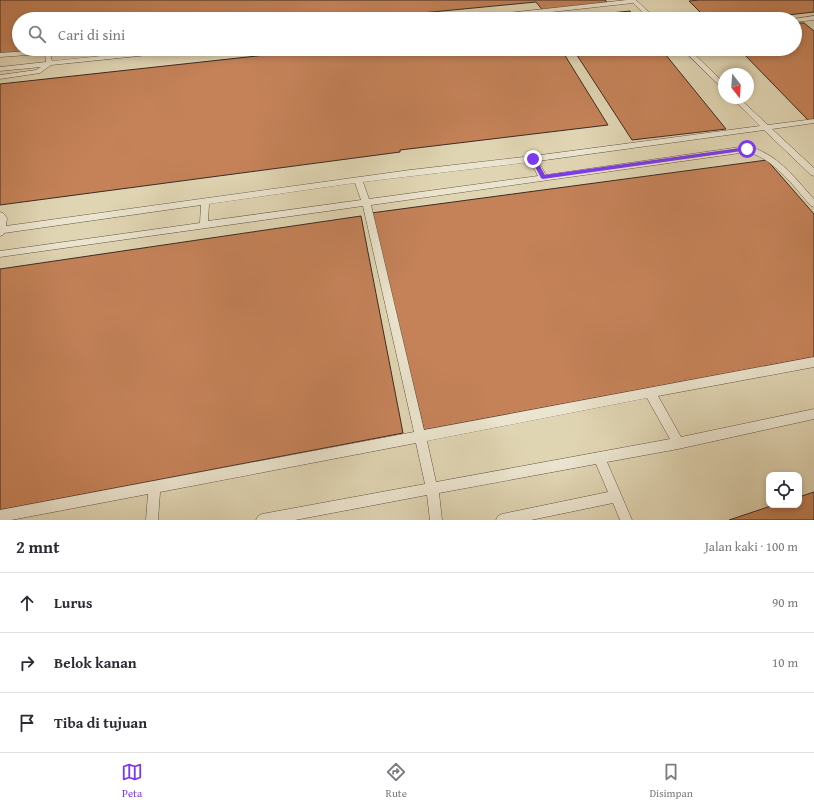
<!DOCTYPE html>
<html lang="id">
<head>
<meta charset="utf-8">
<style>
	body { margin:0; font-family:"Gentium Book Plus",serif; background:#f2f2f3; color:#2b2b33 }
	.controls { position:absolute; right:12px; bottom:12px; display:grid; overflow:hidden; border-radius:8px; box-shadow:0 2px 6px #0003 }
	.controls button { width:36px; height:36px; display:grid; place-items:center; padding:0; border:0; border-bottom:1px solid #e1e1e2; background:#fff; color:#2b2b33; font:20px sans-serif }
	.compass { position:absolute; left:718px; top:68px; width:36px; height:36px; border-radius:50%; background:#fff; box-shadow:0 2px 6px #0003; rotate:163deg }
	.stop { position:absolute; width:12px; height:12px; margin:-9px; border:3px solid #7c3aed; border-radius:50%; background:#fff }
	.stop.end { background:#7c3aed; border-color:#fff; box-shadow:0 1px 4px #0008 }
	.list { margin:0; padding:0; list-style:none }
	h2 { display:flex; justify-content:space-between; align-items:center; height:52px; margin:0; padding:0 16px; font-size:17px }
	h2 small { font-size:13px; font-weight:400; color:#7c7c81 }
	.list li { display:grid; grid-template-columns:26px 1fr auto; gap:12px; align-items:center; box-sizing:border-box; height:60px; padding:0 16px; border-top:1px solid #e1e1e2 }
	.list b { display:block; font-size:15px; white-space:nowrap }
	.list em { font-size:13px; font-style:normal; color:#7c7c81 }
	.icon { flex:none; width:22px; height:22px; fill:none; stroke:currentColor; stroke-width:2; stroke-linecap:round; stroke-linejoin:round }
	.map { position:relative; flex:none; width:814px; height:520px; overflow:hidden }
	.search { position:absolute; background:#fff; box-shadow:0 2px 6px #0003; left:12px; right:12px; top:12px; height:44px; display:flex; align-items:center; gap:10px; box-sizing:border-box; padding:0 14px; border-radius:22px; color:#7c7c81; font-size:15px }
	.sheet { height:232px; background:#fff }
	nav { display:flex; justify-content:space-around; align-items:center; box-sizing:border-box; height:56px; border-top:1px solid #e1e1e2; background:#fff; font-size:11px; color:#7c7c81 }
	nav a { display:grid; justify-items:center; gap:2px }
	nav .on { color:#7c3aed }
	.map>svg:first-child { display:block }
</style>
</head>
<body>
<div class="map">
<svg width="814" height="520" viewBox="0 0 814 520">
	<rect width="100%" height="100%" fill="#e0d5b3"/>
	<filter id="stains"><feTurbulence type="fractalNoise" baseFrequency=".005" numOctaves="4"/><feColorMatrix values="0 0 0 0 .2 0 0 0 0 .09 0 0 0 0 .02 0 0 0 .5 -.17"/></filter>
	<radialGradient id="worn" r=".72"><stop offset=".6" stop-color="#630" stop-opacity="0"/><stop offset="1" stop-color="#630" stop-opacity=".3"/></radialGradient>
	<g fill="#c58259" stroke="#3a2b22">
		<path d="M 0,0 L 605,0 L 607,2 L 544,12 L 536,2 L 359,19 L 19,19 L 19,49 L 48,49 L 0,54 Z"/>
		<path d="M 699,0 L 814,0 L 814,12 L 752,19 L 707,19 L 689,1 Z"/>
		<path d="M 630,11 L 636,19 L 553,19 Z"/>
		<path d="M 795,23 L 804,23 L 814,31 L 814,119 L 808,120 L 739,49 L 795,49 Z"/>
		<path d="M 321,49 L 561,49 L 608,125 L 400,150 L 400,152 L 0,205 L 0,84 Z"/>
		<path d="M 573,49 L 661,49 L 726,129 L 632,140 Z"/>
		<path d="M 767,160 L 814,214 L 814,357 L 424,430 L 371,213 Z"/>
		<path d="M 361,216 L 403,433 L 0,510 L 0,269 Z"/>
		<path d="M 814,492 L 814,520 L 729,520 L 774,505 L 799,505 L 799,497 Z"/>
	</g>
	<g fill="none" stroke-linecap="round" stroke-linejoin="round">
		<g stroke="#645646" stroke-width="1">
			<g id="service">
				<path d="M 627,0 L 636,0 L 656,19 L 650,19 L 633,3 L 488,19 L 469,19 L 472,17 Z"/>
				<path d="M 814,16 L 814,20 L 795,22 L 795,19 L 793,19 Z"/>
				<path d="M 169,49 L 190,49 L 187,51 L 51,65 L 40,73 L 0,79 L 0,75 L 36,70 L 41,67 L 0,71 L 0,67 L 46,62 L 45,55 L 42,54 L 0,57 L 0,53 L 42,50 L 50,53 L 52,61 Z"/>
				<path d="M 682,49 L 689,49 L 724,83 L 724,89 L 722,88 Z"/>
				<path d="M 732,98 L 739,98 L 768,125 L 814,119 L 814,123 L 772,129 L 814,168 L 814,176 L 811,175 L 764,130 L 538,161 L 546,175 L 747,146 C 778,154 793,176 814,199 L 814,207 L 811,206 C 793,186 775,159 747,152 L 371,205 L 424,430 L 814,357 L 814,367 L 658,396 L 681,437 L 814,409 L 814,419 L 678,449 L 607,462 L 632,520 L 620,520 L 613,503 L 531,520 L 496,520 L 498,516 L 502,514 L 608,492 L 596,464 L 439,493 L 442,520 L 430,520 L 427,495 L 295,520 L 256,520 L 258,516 L 262,514 L 425,484 L 416,443 L 160,492 L 158,520 L 146,520 L 148,494 L 11,520 L 0,520 L 0,510 L 414,432 L 363,206 L 0,257 L 0,251 L 200,223 L 201,205 L 4,233 L 3,235 L 0,236 L 0,212 L 3,213 L 7,218 L 6,226 L 410,170 L 533,156 L 760,126 ZM 531,162 L 538,176 L 369,199 L 363,182 ZM 355,183 L 361,200 L 208,221 L 209,204 ZM 647,398 L 670,439 L 436,482 L 427,441 Z"/>
			</g>
		</g>
		<use href="#service" fill="#ebe4ce" fill-rule="evenodd"/>
	</g>
	<path fill="#7c3aed" d="M 747,147 L 750,149 L 749,150 L 543,179 L 541,178 L 531,159 L 535,157 L 545,175 Z"/>
	<rect width="100%" height="100%" filter="url(#stains)"/>
	<rect width="100%" height="100%" fill="url(#worn)"/>
</svg>
<div class="controls">
<button><svg class="icon" aria-label="locate" viewBox="0 0 24 24"><circle cx="12" cy="12" r="6"/><path d="M12 2v4M12 18v4M2 12h4M18 12h4"/></svg></button>
</div>
<svg class="compass" viewBox="-18 -18 36 36"><path d="M0-13l5 13h-10z" fill="#e53935"/><path d="M0 13l5-13h-10z" fill="#7c7c81"/></svg>
<div class="stop" style="left:747px;top:149px"></div>
<div class="stop end" style="left:533px;top:159px"></div>
<div class="search"><svg class="icon" aria-label="search" viewBox="0 0 24 24"><circle cx="10" cy="10" r="6"/><path d="M15 15l6 6"/></svg>Cari di sini</div>
</div>
<section class="sheet">
<h2>2 mnt<small>Jalan kaki · 100 m</small></h2>
<ul class="list">
<li><svg class="icon" aria-label="ahead" viewBox="0 0 24 24"><path d="M12 20V5M6 11l6-6 6 6"/></svg><div><b>Lurus</b></div><em>90 m</em></li>
<li><svg class="icon" aria-label="right" viewBox="0 0 24 24"><path d="M7 20v-9h11M14 6l5 5-5 5"/></svg><div><b>Belok kanan</b></div><em>10 m</em></li>
<li><svg class="icon" aria-label="arrive" viewBox="0 0 24 24"><path d="M6 21V4h12l-3 4 3 4H6"/></svg><div><b>Tiba di tujuan</b></div></li>
</ul>
</section>
<nav>
<a class="on"><svg class="icon" aria-label="map" viewBox="0 0 24 24"><path d="M3 6l6-2 6 2 6-2v14l-6 2-6-2-6 2zM9 4v14M15 6v14"/></svg>Peta</a>
<a><svg class="icon" aria-label="directions" viewBox="0 0 24 24"><path d="M12 3l9 9-9 9-9-9zM9 14v-3h6M13 9l2 2-2 2"/></svg>Rute</a>
<a><svg class="icon" aria-label="saved" viewBox="0 0 24 24"><path d="M7 4h10v16l-5-4-5 4z"/></svg>Disimpan</a>
</nav>
</body>
</html>
